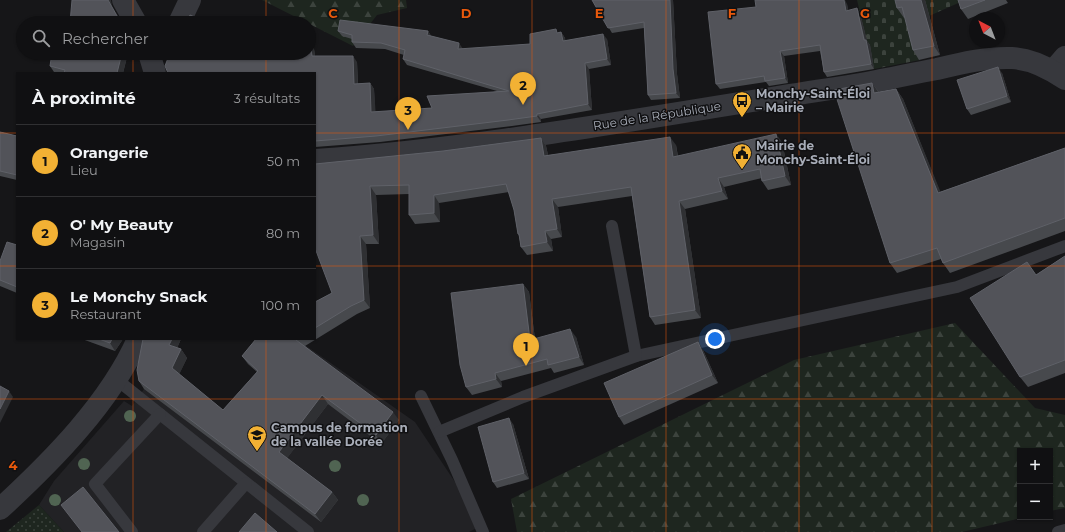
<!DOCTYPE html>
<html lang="fr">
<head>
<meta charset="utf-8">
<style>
	body { margin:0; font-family:Montserrat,sans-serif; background:#1e1e20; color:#f1f3f6 }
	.controls { position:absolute; right:12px; bottom:12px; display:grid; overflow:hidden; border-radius:0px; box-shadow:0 1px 3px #0004 }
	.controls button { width:36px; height:36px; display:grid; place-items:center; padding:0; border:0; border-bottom:1px solid #303032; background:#101012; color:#f1f3f6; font:20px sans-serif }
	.compass { position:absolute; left:969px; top:12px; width:36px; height:36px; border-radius:50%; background:#101012; box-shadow:0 1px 3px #0004; rotate:318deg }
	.you { position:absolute; left:715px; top:339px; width:14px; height:14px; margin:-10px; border:3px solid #fff; border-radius:50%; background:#1a73e8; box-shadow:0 0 0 6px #1a73e833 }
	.badge { display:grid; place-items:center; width:26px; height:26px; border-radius:50%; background:#f2b134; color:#111; font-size:13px; font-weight:700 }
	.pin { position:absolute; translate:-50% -33px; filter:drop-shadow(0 1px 2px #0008) }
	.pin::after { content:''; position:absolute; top:21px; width:14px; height:12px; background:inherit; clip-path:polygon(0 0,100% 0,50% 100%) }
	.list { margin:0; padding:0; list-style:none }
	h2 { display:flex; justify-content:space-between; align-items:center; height:52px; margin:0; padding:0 16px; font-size:17px }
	h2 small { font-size:13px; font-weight:400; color:#9c9d9f }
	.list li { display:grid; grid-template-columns:26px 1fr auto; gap:12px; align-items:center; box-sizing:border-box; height:72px; padding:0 16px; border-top:1px solid #303032 }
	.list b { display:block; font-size:15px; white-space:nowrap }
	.list p { margin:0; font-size:13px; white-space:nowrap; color:#9c9d9f }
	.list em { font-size:13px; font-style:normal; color:#9c9d9f }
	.icon { flex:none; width:22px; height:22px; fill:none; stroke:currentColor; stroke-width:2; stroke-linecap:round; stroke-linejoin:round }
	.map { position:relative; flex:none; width:1065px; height:532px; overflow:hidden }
	.search { position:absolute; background:#101012; box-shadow:0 1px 3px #0004; left:16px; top:16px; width:300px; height:44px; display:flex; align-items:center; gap:10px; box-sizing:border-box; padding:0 14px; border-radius:22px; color:#9c9d9f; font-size:15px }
	.panel { position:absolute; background:#101012; box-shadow:0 1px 3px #0004; left:16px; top:72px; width:300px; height:268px; border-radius:0px }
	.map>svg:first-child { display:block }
</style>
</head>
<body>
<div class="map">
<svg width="1065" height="532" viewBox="0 0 1065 532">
	<defs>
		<pattern id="forest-firs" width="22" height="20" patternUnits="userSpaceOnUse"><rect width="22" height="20" fill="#1e261f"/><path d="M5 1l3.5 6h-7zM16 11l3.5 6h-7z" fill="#3c433d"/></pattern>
		<pattern id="cemetery-stones" width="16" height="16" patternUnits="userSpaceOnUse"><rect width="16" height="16" fill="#1e261f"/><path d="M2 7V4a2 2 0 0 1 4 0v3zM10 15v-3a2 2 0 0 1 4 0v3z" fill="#3c433d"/></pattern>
		<pattern id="park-dots" width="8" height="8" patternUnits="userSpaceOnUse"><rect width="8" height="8" fill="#1e261f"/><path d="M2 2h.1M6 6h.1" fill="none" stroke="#3c433d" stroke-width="1.8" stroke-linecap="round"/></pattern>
	</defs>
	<rect width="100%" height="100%" fill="#161618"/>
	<path fill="#222225" d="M 305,345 L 415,422 L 457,485 L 477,528 L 469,532 L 64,532 L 39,505 L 54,481 L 124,401 L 132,406 L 144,389 L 143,378 L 229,418 Z"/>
	<g fill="url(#forest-firs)">
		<path d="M 262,0 L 406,0 L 407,8 L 377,15 L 353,46 Z"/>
		<path d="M 955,323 L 1035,408 L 1065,415 L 1065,508 L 1050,511 L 1050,451 L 1020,451 L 1020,517 L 1025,517 L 962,532 L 517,532 L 511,499 L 794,360 Z"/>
	</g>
	<path fill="url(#cemetery-stones)" d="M 857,0 L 965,0 L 929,16 L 910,20 L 920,60 L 874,69 L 870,45 L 868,45 Z"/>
	<path fill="url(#park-dots)" d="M 39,505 L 64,532 L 6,532 Z"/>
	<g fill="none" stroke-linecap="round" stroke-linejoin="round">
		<g stroke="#37383d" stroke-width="12">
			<path d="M 636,356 L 957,287 L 1065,246"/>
			<path d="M 116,379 L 308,532"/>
			<path d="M 421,396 L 452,460 L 483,532"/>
			<path d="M 439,432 L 523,397 L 636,356 L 612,226"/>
			<path d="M 132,532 L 95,484 L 160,414"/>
			<path d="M 203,532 L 246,483"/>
			<path d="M 1058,532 L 1065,530"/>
		</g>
		<g stroke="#37383d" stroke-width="22">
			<path d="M 179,23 L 190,0"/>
			<path d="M 1053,71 L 1065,57"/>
		</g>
		<g stroke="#37383d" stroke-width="22">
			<path d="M 123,0 L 136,23"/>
			<path d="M 149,53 L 155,73"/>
			<path d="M 315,160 C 492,148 667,113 843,87 C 874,82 905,75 937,69 C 962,63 987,57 1012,58 C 1032,59 1049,68 1065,79"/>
			<path d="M 0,509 C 51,462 110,403 138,339"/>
		</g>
	</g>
	<g fill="#506452">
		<circle cx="130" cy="416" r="6"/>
		<circle cx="84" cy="464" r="6"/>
		<circle cx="335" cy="466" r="6"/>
		<circle cx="55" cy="500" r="6"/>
		<circle cx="363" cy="500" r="6"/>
	</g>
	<g fill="#47494d">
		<path d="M 592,0 L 673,0 L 677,74 L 680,98 L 651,100 L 648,95 L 644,28 L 612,33 Z"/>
		<path d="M 925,0 L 940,55 L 919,60 L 913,50 L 905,17 L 904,18 L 897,8 Z"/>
		<path d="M 958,0 L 1006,0 L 1008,3 L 968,19 L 961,9 Z"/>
		<path d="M 847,4 L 848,10 L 860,13 L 867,41 L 870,45 L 874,69 L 827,77 L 824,72 L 820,51 L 784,56 L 788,83 L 769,86 L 766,82 L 720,89 L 716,84 Z"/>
		<path d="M 338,31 L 428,31 L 431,36 L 463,49 L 530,44 L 561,32 L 565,38 L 565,40 L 607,39 L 611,65 L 589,69 L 592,110 L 541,119 L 541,122 L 512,126 L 380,142 L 315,147 L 315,73 L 289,56 L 314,49 L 315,56 L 357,62 L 358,84 L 370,83 L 374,89 L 375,112 L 432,108 L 497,91 L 407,65 L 403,59 L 404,55 L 385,49 L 356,48 L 352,42 L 352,39 L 342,36 Z"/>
		<path d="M 128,53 L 123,73 L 57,73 L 54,72 L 50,66 Z"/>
		<path d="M 1002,73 L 1011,102 L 971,115 L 967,109 Z"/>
		<path d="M 872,83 L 879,92 L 896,89 L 903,99 L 940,192 L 1065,148 L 1065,231 L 950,273 L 943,263 L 941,259 L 897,273 L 890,263 Z"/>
		<path d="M 0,132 L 17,136 L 17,180 L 0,176 Z"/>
		<path d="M 541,138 L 546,146 L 548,155 L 676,145 L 678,156 L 782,142 L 791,185 L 768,190 L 762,181 L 762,178 L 724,187 L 728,199 L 685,209 L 701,318 L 655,325 L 650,317 L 632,196 L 558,207 L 562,237 L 551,239 L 553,251 L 527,255 L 521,247 L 519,236 L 518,234 L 514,210 L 509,192 L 439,203 L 440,222 L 415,224 L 409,215 L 409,194 L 376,195 L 379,244 L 366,244 L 370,308 L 357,314 L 305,346 L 399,420 L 381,444 L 328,404 L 287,458 L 332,492 L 338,500 L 321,522 L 144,389 L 139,381 L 181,339 L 177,348 L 181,349 L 187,358 L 179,374 L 223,410 L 257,372 L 248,364 L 242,356 L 256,339 L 315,339 L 315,302 L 332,293 L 315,164 L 443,151 Z"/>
		<path d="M 17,245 L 17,293 L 0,286 L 0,261 Z"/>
		<path d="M 1065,256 L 1065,373 L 1028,387 L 1020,377 L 1036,275 Z"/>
		<path d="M 523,284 L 529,292 L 535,339 L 576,337 L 584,365 L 554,373 L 551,368 L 501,381 L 502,387 L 472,395 L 466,387 Z"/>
		<path d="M 82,339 L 123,339 L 115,351 Z"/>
		<path d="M 703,350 L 718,383 L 624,425 L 619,417 Z"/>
		<path d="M 513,424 L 529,479 L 497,488 L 493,482 Z"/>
	</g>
	<g fill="#2f3033">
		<path d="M 108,0 L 111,0 L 112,6 L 122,23 L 121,23 Z"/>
		<path d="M 670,0 L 673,0 L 677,74 L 680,98 L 676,93 L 673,69 Z"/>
		<path d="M 844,0 L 845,0 L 847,4 L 849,16 L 846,11 Z"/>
		<path d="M 921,0 L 925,0 L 940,55 L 934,46 Z"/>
		<path d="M 857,8 L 860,13 L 867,41 L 870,45 L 874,69 L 871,64 Z"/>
		<path d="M 428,31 L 432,37 L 427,35 Z"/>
		<path d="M 561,32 L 565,38 L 567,46 L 563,41 Z"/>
		<path d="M 603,34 L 607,39 L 611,65 L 607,59 Z"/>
		<path d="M 310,43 L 314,49 L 316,62 L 312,56 Z"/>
		<path d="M 459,43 L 463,49 L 458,49 Z"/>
		<path d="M 780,51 L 784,56 L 788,83 L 785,78 Z"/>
		<path d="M 122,53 L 128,53 L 123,73 L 117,73 Z"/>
		<path d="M 353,56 L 357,62 L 358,90 L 354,84 Z"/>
		<path d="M 585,63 L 589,69 L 592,110 L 588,104 Z"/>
		<path d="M 998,67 L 1002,73 L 1011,102 L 1007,96 Z"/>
		<path d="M 370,83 L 374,89 L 376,118 L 371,112 Z"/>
		<path d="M 872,83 L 879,93 L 874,93 Z"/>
		<path d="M 896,89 L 903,99 L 945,203 L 938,193 Z"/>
		<path d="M 537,114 L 541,119 L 541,122 L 537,116 Z"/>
		<path d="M 776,134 L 782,142 L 791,185 L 785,176 Z"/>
		<path d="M 670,137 L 676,145 L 679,165 L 673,157 Z"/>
		<path d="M 541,138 L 546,146 L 550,164 L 544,156 Z"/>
		<path d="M 718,178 L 724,187 L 728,199 L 722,191 Z"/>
		<path d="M 370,186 L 376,195 L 379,244 L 373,235 Z"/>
		<path d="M 434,195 L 439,203 L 440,222 L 434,213 Z"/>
		<path d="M 552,199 L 558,207 L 562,237 L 557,229 Z"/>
		<path d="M 679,201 L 685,209 L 701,318 L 695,310 Z"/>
		<path d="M 545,231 L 551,239 L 553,251 L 547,242 Z"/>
		<path d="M 360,236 L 366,244 L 370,308 L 364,300 Z"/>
		<path d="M 523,284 L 529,292 L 536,348 L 530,340 Z"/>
		<path d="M 570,329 L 576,337 L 584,365 L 579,357 Z"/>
		<path d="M 112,339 L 123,339 L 115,351 L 110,343 Z"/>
		<path d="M 172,339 L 181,339 L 175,353 L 169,345 Z"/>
		<path d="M 698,342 L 703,350 L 718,383 L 712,375 Z"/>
		<path d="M 181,349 L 187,358 L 178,377 L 172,368 Z"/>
		<path d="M 495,373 L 501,381 L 502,387 L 496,379 Z"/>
		<path d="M 9,391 L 13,397 L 0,423 L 0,409 Z"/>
		<path d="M 322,395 L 328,404 L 285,461 L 279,452 Z"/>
		<path d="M 393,412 L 399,420 L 381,444 L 376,435 Z"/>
		<path d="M 509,418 L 513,424 L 529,479 L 524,473 Z"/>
		<path d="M 332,492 L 338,500 L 321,522 L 315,514 Z"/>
	</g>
	<g fill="#525359" stroke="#5f6168">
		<path d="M 72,0 L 108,0 L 121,23 L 70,23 Z"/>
		<path d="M 592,0 L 670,0 L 673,69 L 676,93 L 648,95 L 644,22 L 608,28 Z"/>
		<path d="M 755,0 L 844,0 L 846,11 L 857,8 L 864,40 L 866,40 L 871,64 L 824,72 L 820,45 L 780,51 L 785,78 L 765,81 L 764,76 L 716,84 L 708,12 L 756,7 Z"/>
		<path d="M 895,0 L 921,0 L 934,46 L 913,50 L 902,7 L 897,8 Z"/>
		<path d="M 958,0 L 985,0 L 961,9 Z"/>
		<path d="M 190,15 L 208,23 L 186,23 Z"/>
		<path d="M 340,20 L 428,31 L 427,35 L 459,43 L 458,49 L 530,44 L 530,34 L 556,29 L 557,33 L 561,32 L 563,41 L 603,34 L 607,59 L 585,63 L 588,104 L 537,114 L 537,116 L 508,120 L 376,136 L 315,141 L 315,73 L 168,73 L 165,66 L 170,53 L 281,53 L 289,56 L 291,53 L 309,53 L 309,43 L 310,43 L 312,56 L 353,56 L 354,84 L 370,83 L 371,112 L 432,108 L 427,96 L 509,91 L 403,59 L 405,50 L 381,43 L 352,42 L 352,35 L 338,31 Z"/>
		<path d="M 52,53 L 122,53 L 117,73 L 64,73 L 65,70 L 50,66 Z"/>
		<path d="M 998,67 L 1007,96 L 967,109 L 957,80 Z"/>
		<path d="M 872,83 L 874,93 L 896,89 L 938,193 L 1065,148 L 1065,218 L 943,263 L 937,248 L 890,263 L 834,90 Z"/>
		<path d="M 0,132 L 17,136 L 17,175 L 0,171 Z"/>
		<path d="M 776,134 L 785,176 L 762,181 L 760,169 L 718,178 L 722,191 L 679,201 L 695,310 L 650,317 L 631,187 L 552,199 L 557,229 L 545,231 L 547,242 L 521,247 L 519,234 L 518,234 L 514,210 L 506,184 L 434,195 L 434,213 L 409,215 L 409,185 L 370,186 L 373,235 L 360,236 L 364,300 L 351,306 L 315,328 L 315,302 L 332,293 L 315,248 L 315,164 L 443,151 L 541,138 L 544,156 L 670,137 L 673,157 Z"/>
		<path d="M 7,242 L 17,245 L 17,287 L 0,280 L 0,261 Z"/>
		<path d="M 1065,256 L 1065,360 L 1020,377 L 970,298 L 1027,262 L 1036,275 Z"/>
		<path d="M 523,284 L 530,340 L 570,329 L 579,357 L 548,365 L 547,359 L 495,373 L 496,379 L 466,387 L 460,365 L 451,293 Z"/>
		<path d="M 99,339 L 112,339 L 110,343 Z"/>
		<path d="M 143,339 L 172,339 L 169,345 L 181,349 L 172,368 L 223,410 L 258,371 L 242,356 L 256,339 L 297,339 L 296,340 L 393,412 L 376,435 L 322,395 L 279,452 L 332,492 L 315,514 L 139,381 L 137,370 Z"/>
		<path d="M 698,342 L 712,375 L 619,417 L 604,383 Z"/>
		<path d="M 0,386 L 9,391 L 0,409 Z"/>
		<path d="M 509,418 L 524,473 L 493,482 L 478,427 Z"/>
		<path d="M 83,487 L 119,532 L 82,532 L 61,505 Z"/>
		<path d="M 255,513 L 277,532 L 239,532 Z"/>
	</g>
	<path fill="none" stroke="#e8590c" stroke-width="1" stroke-opacity="0.55" d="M 133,0 L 133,23M 266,0 L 266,23M 399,0 L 399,532M 532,0 L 532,532M 666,0 L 666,532M 799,0 L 799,532M 932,0 L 932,532M 133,53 L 133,73M 266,53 L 266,73M 0,133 L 17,133M 315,133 L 1065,133M 0,266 L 17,266M 315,266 L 1065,266M 133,339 L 133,532M 266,339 L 266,532M 0,399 L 1065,399"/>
	<defs>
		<g id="bus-pin" transform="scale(1)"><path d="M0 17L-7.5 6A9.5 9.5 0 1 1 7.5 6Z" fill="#f2b134" stroke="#111113"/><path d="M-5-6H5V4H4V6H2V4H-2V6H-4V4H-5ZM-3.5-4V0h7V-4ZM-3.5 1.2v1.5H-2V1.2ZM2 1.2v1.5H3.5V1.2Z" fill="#111"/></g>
		<g id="civic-pin" transform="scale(1)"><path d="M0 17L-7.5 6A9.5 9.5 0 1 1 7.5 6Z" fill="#f2b134" stroke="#111113"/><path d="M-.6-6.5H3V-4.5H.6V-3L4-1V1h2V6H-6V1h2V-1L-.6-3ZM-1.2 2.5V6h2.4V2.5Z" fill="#111"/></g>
		<g id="university-pin" transform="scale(1)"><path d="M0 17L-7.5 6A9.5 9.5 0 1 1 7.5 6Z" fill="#f2b134" stroke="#111113"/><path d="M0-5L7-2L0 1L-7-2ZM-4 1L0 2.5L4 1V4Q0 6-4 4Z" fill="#111"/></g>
	</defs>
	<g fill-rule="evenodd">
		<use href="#bus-pin" x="742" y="101"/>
		<use href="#civic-pin" x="742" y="153"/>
		<use href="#university-pin" x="257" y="435"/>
	</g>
	<g text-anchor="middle" stroke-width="3" stroke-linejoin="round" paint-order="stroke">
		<g font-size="12" font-weight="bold" fill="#a8adb8" stroke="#111113" text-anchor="start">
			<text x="756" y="98">Monchy-Saint-Éloi<tspan x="756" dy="14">– Mairie</tspan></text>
			<text x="756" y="150">Mairie de<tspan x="756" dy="14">Monchy-Saint-Éloi</tspan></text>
			<text x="271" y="432">Campus de formation<tspan x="271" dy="14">de la vallée Dorée</tspan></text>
		</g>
		<g font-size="12" fill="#a8adb8" stroke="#111113">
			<text transform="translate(657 116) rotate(-9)" y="4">Rue de la République</text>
		</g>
	</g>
	<g font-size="13" text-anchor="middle" font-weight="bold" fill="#e8590c" stroke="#111113" stroke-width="3" stroke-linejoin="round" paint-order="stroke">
		<text x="333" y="18">C</text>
		<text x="466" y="18">D</text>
		<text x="599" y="18">E</text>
		<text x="732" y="18">F</text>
		<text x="865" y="18">G</text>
		<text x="13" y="470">4</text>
	</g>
</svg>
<div class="controls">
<button>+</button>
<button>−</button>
</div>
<svg class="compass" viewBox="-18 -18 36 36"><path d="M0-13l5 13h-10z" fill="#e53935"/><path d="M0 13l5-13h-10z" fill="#9c9d9f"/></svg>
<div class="you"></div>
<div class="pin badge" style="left:526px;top:366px">1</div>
<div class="pin badge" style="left:523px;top:105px">2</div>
<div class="pin badge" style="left:408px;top:130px">3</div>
<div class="search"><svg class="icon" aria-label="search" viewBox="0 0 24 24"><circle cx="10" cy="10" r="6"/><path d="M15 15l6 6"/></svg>Rechercher</div>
<section class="panel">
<h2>À proximité<small>3 résultats</small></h2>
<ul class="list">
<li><span class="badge">1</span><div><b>Orangerie</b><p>Lieu</p></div><em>50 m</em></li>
<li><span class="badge">2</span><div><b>O' My Beauty</b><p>Magasin</p></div><em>80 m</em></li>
<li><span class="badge">3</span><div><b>Le Monchy Snack</b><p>Restaurant</p></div><em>100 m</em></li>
</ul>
</section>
</div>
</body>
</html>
